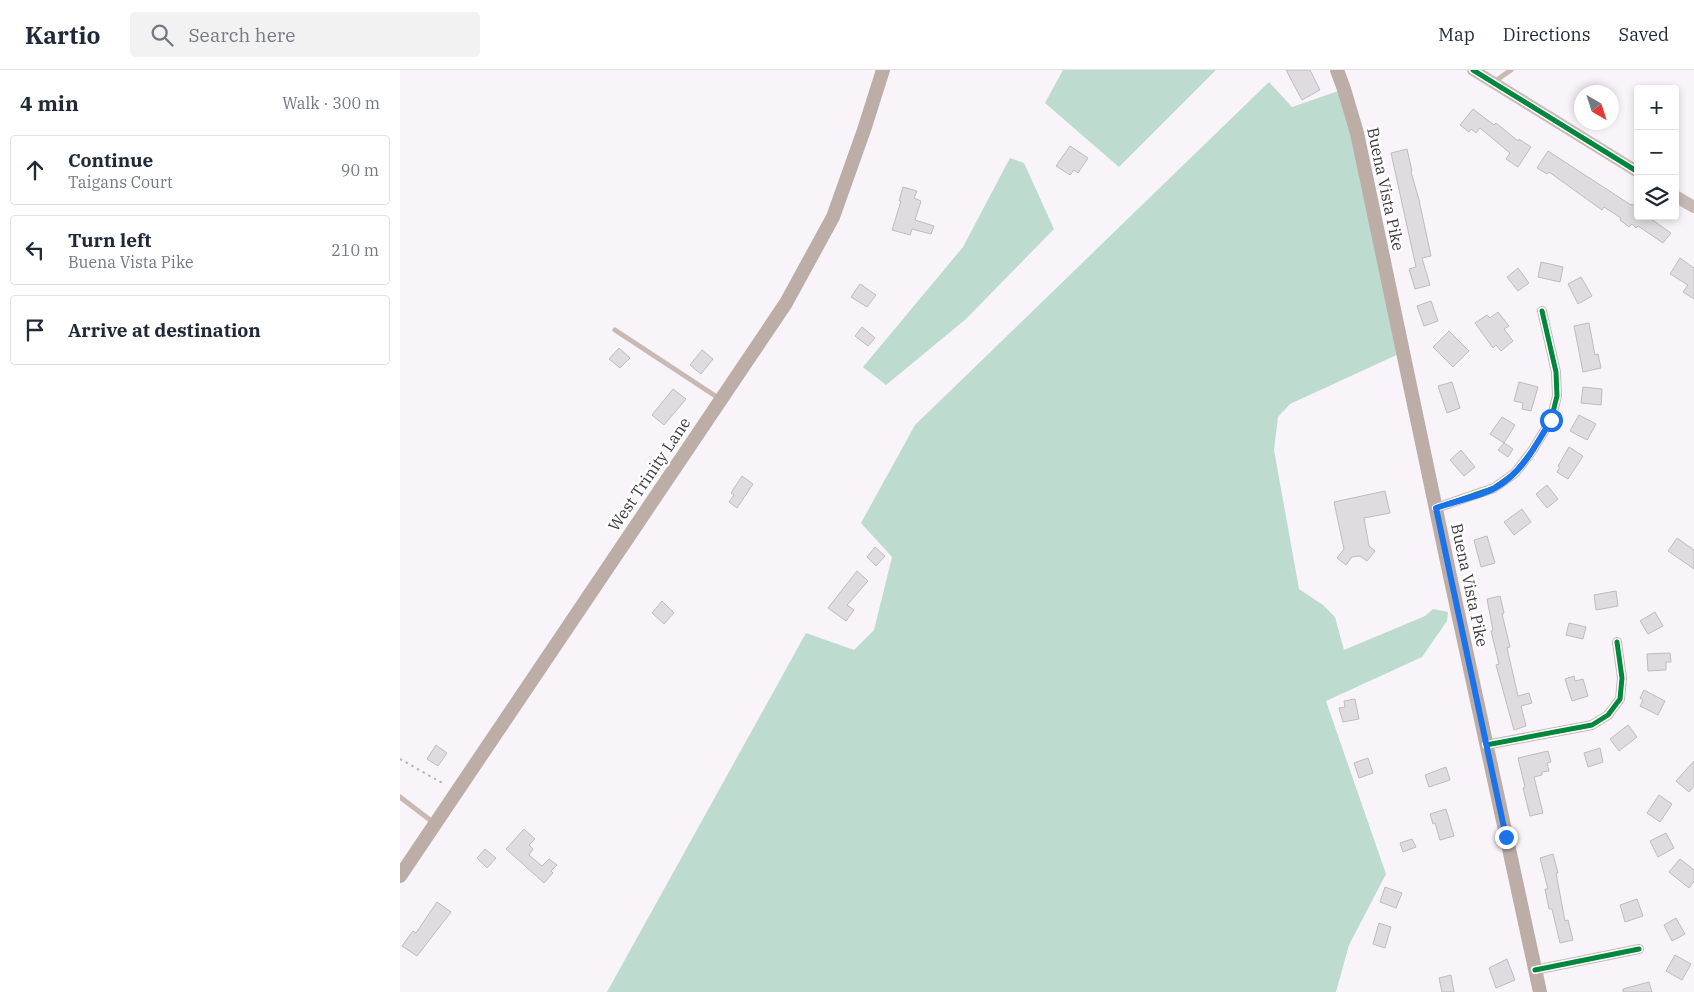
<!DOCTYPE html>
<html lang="en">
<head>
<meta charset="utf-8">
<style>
	body { margin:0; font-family:"IBM Plex Serif",serif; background:#f2f2f3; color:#1f2937 }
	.controls { position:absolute; right:15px; top:15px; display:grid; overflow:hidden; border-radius:5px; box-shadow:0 2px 8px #0003 }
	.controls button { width:45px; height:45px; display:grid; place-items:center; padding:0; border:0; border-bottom:1px solid #e0e1e3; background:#fff; color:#1f2937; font:25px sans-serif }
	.compass { position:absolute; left:1174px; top:15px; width:45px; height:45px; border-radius:50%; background:#fff; box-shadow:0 2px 8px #0003; rotate:141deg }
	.stop { position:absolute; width:15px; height:15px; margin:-11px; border:4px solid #1a73e8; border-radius:50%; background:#fff }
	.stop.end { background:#1a73e8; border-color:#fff; box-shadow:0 1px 5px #0008 }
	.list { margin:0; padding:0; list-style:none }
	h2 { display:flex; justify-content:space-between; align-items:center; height:65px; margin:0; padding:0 20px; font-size:21px }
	h2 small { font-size:16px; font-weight:400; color:#747a83 }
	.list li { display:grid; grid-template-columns:32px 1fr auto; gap:15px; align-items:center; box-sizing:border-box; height:70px; margin:0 10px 10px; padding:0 10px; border:1px solid #e0e1e3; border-radius:5px }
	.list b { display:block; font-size:19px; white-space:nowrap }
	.list p { margin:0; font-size:16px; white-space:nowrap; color:#747a83 }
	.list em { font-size:16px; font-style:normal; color:#747a83 }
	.icon { flex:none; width:28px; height:28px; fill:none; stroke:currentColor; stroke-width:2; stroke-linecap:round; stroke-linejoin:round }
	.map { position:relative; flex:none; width:1294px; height:922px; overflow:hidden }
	header { display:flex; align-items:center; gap:30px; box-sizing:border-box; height:70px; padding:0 25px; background:#fff; border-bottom:1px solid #e0e1e3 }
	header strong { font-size:24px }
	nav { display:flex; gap:28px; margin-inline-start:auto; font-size:18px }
	.search { width:350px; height:45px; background:#f2f2f3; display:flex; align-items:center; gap:12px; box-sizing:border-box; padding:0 18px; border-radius:5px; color:#747a83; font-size:19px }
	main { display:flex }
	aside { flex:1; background:#fff }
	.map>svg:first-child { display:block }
</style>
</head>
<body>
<header>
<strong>Kartio</strong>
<div class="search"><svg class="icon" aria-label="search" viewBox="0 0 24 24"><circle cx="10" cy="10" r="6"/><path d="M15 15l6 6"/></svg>Search here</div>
<nav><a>Map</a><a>Directions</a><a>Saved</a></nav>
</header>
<main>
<aside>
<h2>4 min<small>Walk · 300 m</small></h2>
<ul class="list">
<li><svg class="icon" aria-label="ahead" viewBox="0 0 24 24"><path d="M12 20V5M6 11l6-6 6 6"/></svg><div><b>Continue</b><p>Taigans Court</p></div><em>90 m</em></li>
<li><svg class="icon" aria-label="left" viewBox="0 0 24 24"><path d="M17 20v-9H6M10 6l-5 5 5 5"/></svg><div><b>Turn left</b><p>Buena Vista Pike</p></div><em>210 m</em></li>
<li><svg class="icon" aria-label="arrive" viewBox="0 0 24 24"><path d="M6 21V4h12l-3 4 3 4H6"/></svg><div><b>Arrive at destination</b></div></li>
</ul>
</aside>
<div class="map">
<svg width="1294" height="922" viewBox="0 0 1294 922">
	<rect width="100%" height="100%" fill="#f8f4f9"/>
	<g fill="#bddbce">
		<path d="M 663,0 L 816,0 L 719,97 L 645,33 Z"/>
		<path d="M 869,12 L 892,37 L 944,19 L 1003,282 L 890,334 L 878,347 L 874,380 L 899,519 L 923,535 L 935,547 L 944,580 L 1025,546 L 1033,539 L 1048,542 L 1047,551 L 1022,587 L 926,631 L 986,804 L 949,875 L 936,922 L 207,922 L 406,563 L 454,580 L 474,560 L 492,487 L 461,453 L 515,355 Z"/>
		<path d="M 610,88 L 624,93 L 654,159 L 566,249 L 486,315 L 463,297 L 563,177 Z"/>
	</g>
	<g fill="#dfdbdf" stroke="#bfbcc0">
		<path d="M 886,0 L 910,0 L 920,20 L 902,30 Z"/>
		<path d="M 1073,39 L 1094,55 L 1096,53 L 1118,71 L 1119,69 L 1131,77 L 1118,97 L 1106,89 L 1110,83 L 1080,58 L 1076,63 L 1071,59 L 1069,62 L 1060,55 Z"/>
		<path d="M 670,76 L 688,88 L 678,103 L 674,100 L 670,105 L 656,96 Z"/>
		<path d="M 1007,79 L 1012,101 L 1011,102 L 1019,130 L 1031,186 L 1022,188 L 1030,215 L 1015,219 L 1009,199 L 1016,197 L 991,83 Z"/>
		<path d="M 1148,81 L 1231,135 L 1232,134 L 1238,138 L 1238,146 L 1247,146 L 1271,163 L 1263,173 L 1238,156 L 1236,158 L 1232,154 L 1229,157 L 1220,150 L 1221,148 L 1204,137 L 1202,140 L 1149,102 L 1147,104 L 1137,98 Z"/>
		<path d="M 503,117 L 517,121 L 514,128 L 521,131 L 515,150 L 534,156 L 531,164 L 512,159 L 510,165 L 492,160 L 501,131 L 499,131 Z"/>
		<path d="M 1280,188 L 1294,198 L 1294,229 L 1283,222 L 1288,215 L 1270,204 Z"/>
		<path d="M 1141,192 L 1163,197 L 1160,212 L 1138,207 Z"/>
		<path d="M 1118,198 L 1129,213 L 1118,221 L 1107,207 Z"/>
		<path d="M 1181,207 L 1192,226 L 1178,234 L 1168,214 Z"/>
		<path d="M 460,214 L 476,225 L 467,237 L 451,227 Z"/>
		<path d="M 1031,231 L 1038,251 L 1024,256 L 1017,236 Z"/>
		<path d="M 1098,242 L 1109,256 L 1104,259 L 1113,271 L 1101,281 L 1096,275 L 1093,278 L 1075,253 L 1087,245 L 1090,248 Z"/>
		<path d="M 1189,253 L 1195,285 L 1198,284 L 1201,298 L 1183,302 L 1174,256 Z"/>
		<path d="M 462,257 L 475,268 L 468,276 L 455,266 Z"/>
		<path d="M 1049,261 L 1069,281 L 1053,297 L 1033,277 Z"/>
		<path d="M 219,278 L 230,288 L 220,298 L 209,289 Z"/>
		<path d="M 302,280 L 313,289 L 301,304 L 290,295 Z"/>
		<path d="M 1052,312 L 1060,338 L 1047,343 L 1038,316 Z"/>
		<path d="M 1119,312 L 1138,317 L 1131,341 L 1122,339 L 1123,333 L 1114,331 Z"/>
		<path d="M 1183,317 L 1202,319 L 1201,335 L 1181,333 Z"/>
		<path d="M 273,319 L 286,329 L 264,355 L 252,345 Z"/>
		<path d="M 1179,345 L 1196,354 L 1187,370 L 1170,361 Z"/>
		<path d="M 1102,347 L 1115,355 L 1104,373 L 1090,364 Z"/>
		<path d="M 1104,373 L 1113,379 L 1108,387 L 1098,380 Z"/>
		<path d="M 1169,377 L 1183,386 L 1168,409 L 1157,402 L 1160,397 L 1158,396 Z"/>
		<path d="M 1061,380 L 1075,397 L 1064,406 L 1050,390 Z"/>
		<path d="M 342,406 L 353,414 L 337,438 L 329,432 L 334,425 L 331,423 Z"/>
		<path d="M 1147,415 L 1158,429 L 1147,438 L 1136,424 Z"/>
		<path d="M 985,421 L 990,443 L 964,448 L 969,476 L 975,481 L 967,491 L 960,486 L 952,487 L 946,495 L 937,488 L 944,479 L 934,432 Z"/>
		<path d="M 1122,439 L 1131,452 L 1114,465 L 1104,452 Z"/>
		<path d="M 1087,466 L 1095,493 L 1081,497 L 1074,470 Z"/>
		<path d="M 1277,468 L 1294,480 L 1294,499 L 1268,481 Z"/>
		<path d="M 475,477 L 485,486 L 476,496 L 467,487 Z"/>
		<path d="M 457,501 L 468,511 L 447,535 L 454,540 L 446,551 L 428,538 Z"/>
		<path d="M 1216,521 L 1218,536 L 1196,540 L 1194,525 Z"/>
		<path d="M 1100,526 L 1104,543 L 1102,544 L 1110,577 L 1107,578 L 1118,626 L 1129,623 L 1132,633 L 1121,636 L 1126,656 L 1114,660 L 1096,595 L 1099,594 L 1091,561 L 1093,560 L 1087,529 Z"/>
		<path d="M 262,531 L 274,543 L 264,554 L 252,543 Z"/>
		<path d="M 1255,542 L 1263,556 L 1248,564 L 1240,551 Z"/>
		<path d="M 1169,553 L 1186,557 L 1183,569 L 1166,565 Z"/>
		<path d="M 1270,583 L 1271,592 L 1266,592 L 1266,600 L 1248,601 L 1247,584 Z"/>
		<path d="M 1174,606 L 1175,611 L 1183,609 L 1188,626 L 1172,631 L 1165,609 Z"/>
		<path d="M 1244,620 L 1265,631 L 1258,645 L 1240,636 L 1243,630 L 1240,628 Z"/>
		<path d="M 955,629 L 959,649 L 943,652 L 939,638 L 945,637 L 944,631 Z"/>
		<path d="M 1228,655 L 1237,667 L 1219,681 L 1210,669 Z"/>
		<path d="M 36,675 L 47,683 L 38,696 L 27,689 Z"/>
		<path d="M 1200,678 L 1203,692 L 1188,697 L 1184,683 Z"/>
		<path d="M 1148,681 L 1151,692 L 1147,693 L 1149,701 L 1142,702 L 1142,705 L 1134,707 L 1143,743 L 1130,746 L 1123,718 L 1125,717 L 1118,688 Z"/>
		<path d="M 968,688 L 973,703 L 959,708 L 954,693 Z"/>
		<path d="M 1294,691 L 1294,716 L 1289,722 L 1276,711 Z"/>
		<path d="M 1046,697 L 1050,710 L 1029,717 L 1025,705 Z"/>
		<path d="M 1259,725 L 1272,734 L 1260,752 L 1247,743 Z"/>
		<path d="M 1046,739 L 1054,766 L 1040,770 L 1035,753 L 1033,754 L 1030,744 Z"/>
		<path d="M 124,759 L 135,769 L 129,775 L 133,779 L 129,785 L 142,796 L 149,789 L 157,795 L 151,801 L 153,803 L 144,813 L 106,779 Z"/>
		<path d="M 1266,763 L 1274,778 L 1258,787 L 1250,771 Z"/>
		<path d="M 1012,769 L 1016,777 L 1003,782 L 1000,773 Z"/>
		<path d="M 85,779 L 96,788 L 87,798 L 77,788 Z"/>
		<path d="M 1153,784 L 1158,803 L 1156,803 L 1165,851 L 1168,850 L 1173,870 L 1160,873 L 1152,839 L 1149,839 L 1145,819 L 1148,819 L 1140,788 Z"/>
		<path d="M 1280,789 L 1294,800 L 1294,811 L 1289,818 L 1269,802 Z"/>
		<path d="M 985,817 L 1002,823 L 996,838 L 980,832 Z"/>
		<path d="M 1237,829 L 1243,846 L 1225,852 L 1220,835 Z"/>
		<path d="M 37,832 L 51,842 L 17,886 L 2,876 L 13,861 L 16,863 Z"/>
		<path d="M 1276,848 L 1285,864 L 1272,871 L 1264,855 Z"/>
		<path d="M 979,853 L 991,857 L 985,878 L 973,874 Z"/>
		<path d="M 1275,885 L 1291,894 L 1282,910 L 1266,901 Z"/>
		<path d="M 1107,889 L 1115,910 L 1096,918 L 1089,898 Z"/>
		<path d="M 1051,905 L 1054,922 L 1042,922 L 1039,908 Z"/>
		<path d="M 1249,912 L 1252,922 L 1223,922 L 1223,919 Z"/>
	</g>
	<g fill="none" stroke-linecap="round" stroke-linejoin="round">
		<path stroke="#bcb3b1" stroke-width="2" stroke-dasharray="2.5 4" stroke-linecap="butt" d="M 0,689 L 44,714"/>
		<g stroke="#c8b9b4" stroke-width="5">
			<path d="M 1094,12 L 1111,0"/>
			<path d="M 215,260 L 320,329"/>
			<path d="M 0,727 L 34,753"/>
		</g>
		<g stroke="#c8b9b4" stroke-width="10">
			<path d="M 1036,438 L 1094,418 L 1115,403 L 1132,381 L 1151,350 L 1157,326 L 1156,302 L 1142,241"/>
			<path d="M 1086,675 L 1192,655 L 1208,645 L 1220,629 L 1222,608 L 1217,572"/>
			<path d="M 1135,900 L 1239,879"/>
		</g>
		<g stroke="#c8b9b4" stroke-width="12">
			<path d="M 1073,0 L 1238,102"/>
			<path d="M 1275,126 L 1294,137"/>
		</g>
		<g stroke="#bdada7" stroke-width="14">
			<path d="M 937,0 L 944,19 L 957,63 L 1050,506 L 1140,922"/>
			<path d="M 0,806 L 386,233 L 433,147 L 464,60 L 483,0"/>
		</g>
		<g stroke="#fff" stroke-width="8">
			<g id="cycleway">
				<path d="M 1073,0 L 1238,102"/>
				<path d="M 1036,438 L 1094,418 L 1115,403 L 1132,381 L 1151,350 L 1157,326 L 1156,302 L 1142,241"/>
				<path d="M 1086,675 L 1192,655 L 1208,645 L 1220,629 L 1222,608 L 1217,572"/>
				<path d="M 1135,900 L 1239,879"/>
			</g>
		</g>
		<use href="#cycleway" stroke="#00873e" stroke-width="5"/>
	</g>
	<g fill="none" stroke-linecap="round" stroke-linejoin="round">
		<path stroke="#1a73e8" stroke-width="6" d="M 1106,767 L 1036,438 C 1053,432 1080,426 1095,418 C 1122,403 1136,375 1151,350"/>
	</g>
	<g text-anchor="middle" stroke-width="5" stroke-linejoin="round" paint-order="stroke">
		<g font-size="16" fill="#3c393c" stroke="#fff">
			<text transform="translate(986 119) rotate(78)" y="6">Buena Vista Pike</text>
			<text transform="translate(249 404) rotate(-56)" y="6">West Trinity Lane</text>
			<text transform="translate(1070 515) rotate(78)" y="6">Buena Vista Pike</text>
		</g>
	</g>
</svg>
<div class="controls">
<button>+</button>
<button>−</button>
<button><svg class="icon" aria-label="layers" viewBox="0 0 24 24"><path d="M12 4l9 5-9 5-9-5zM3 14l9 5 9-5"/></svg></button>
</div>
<svg class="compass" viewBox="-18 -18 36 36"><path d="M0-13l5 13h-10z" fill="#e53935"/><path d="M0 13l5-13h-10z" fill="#747a83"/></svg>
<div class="stop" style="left:1151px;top:350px"></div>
<div class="stop end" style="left:1106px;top:767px"></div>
</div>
</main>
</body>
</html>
